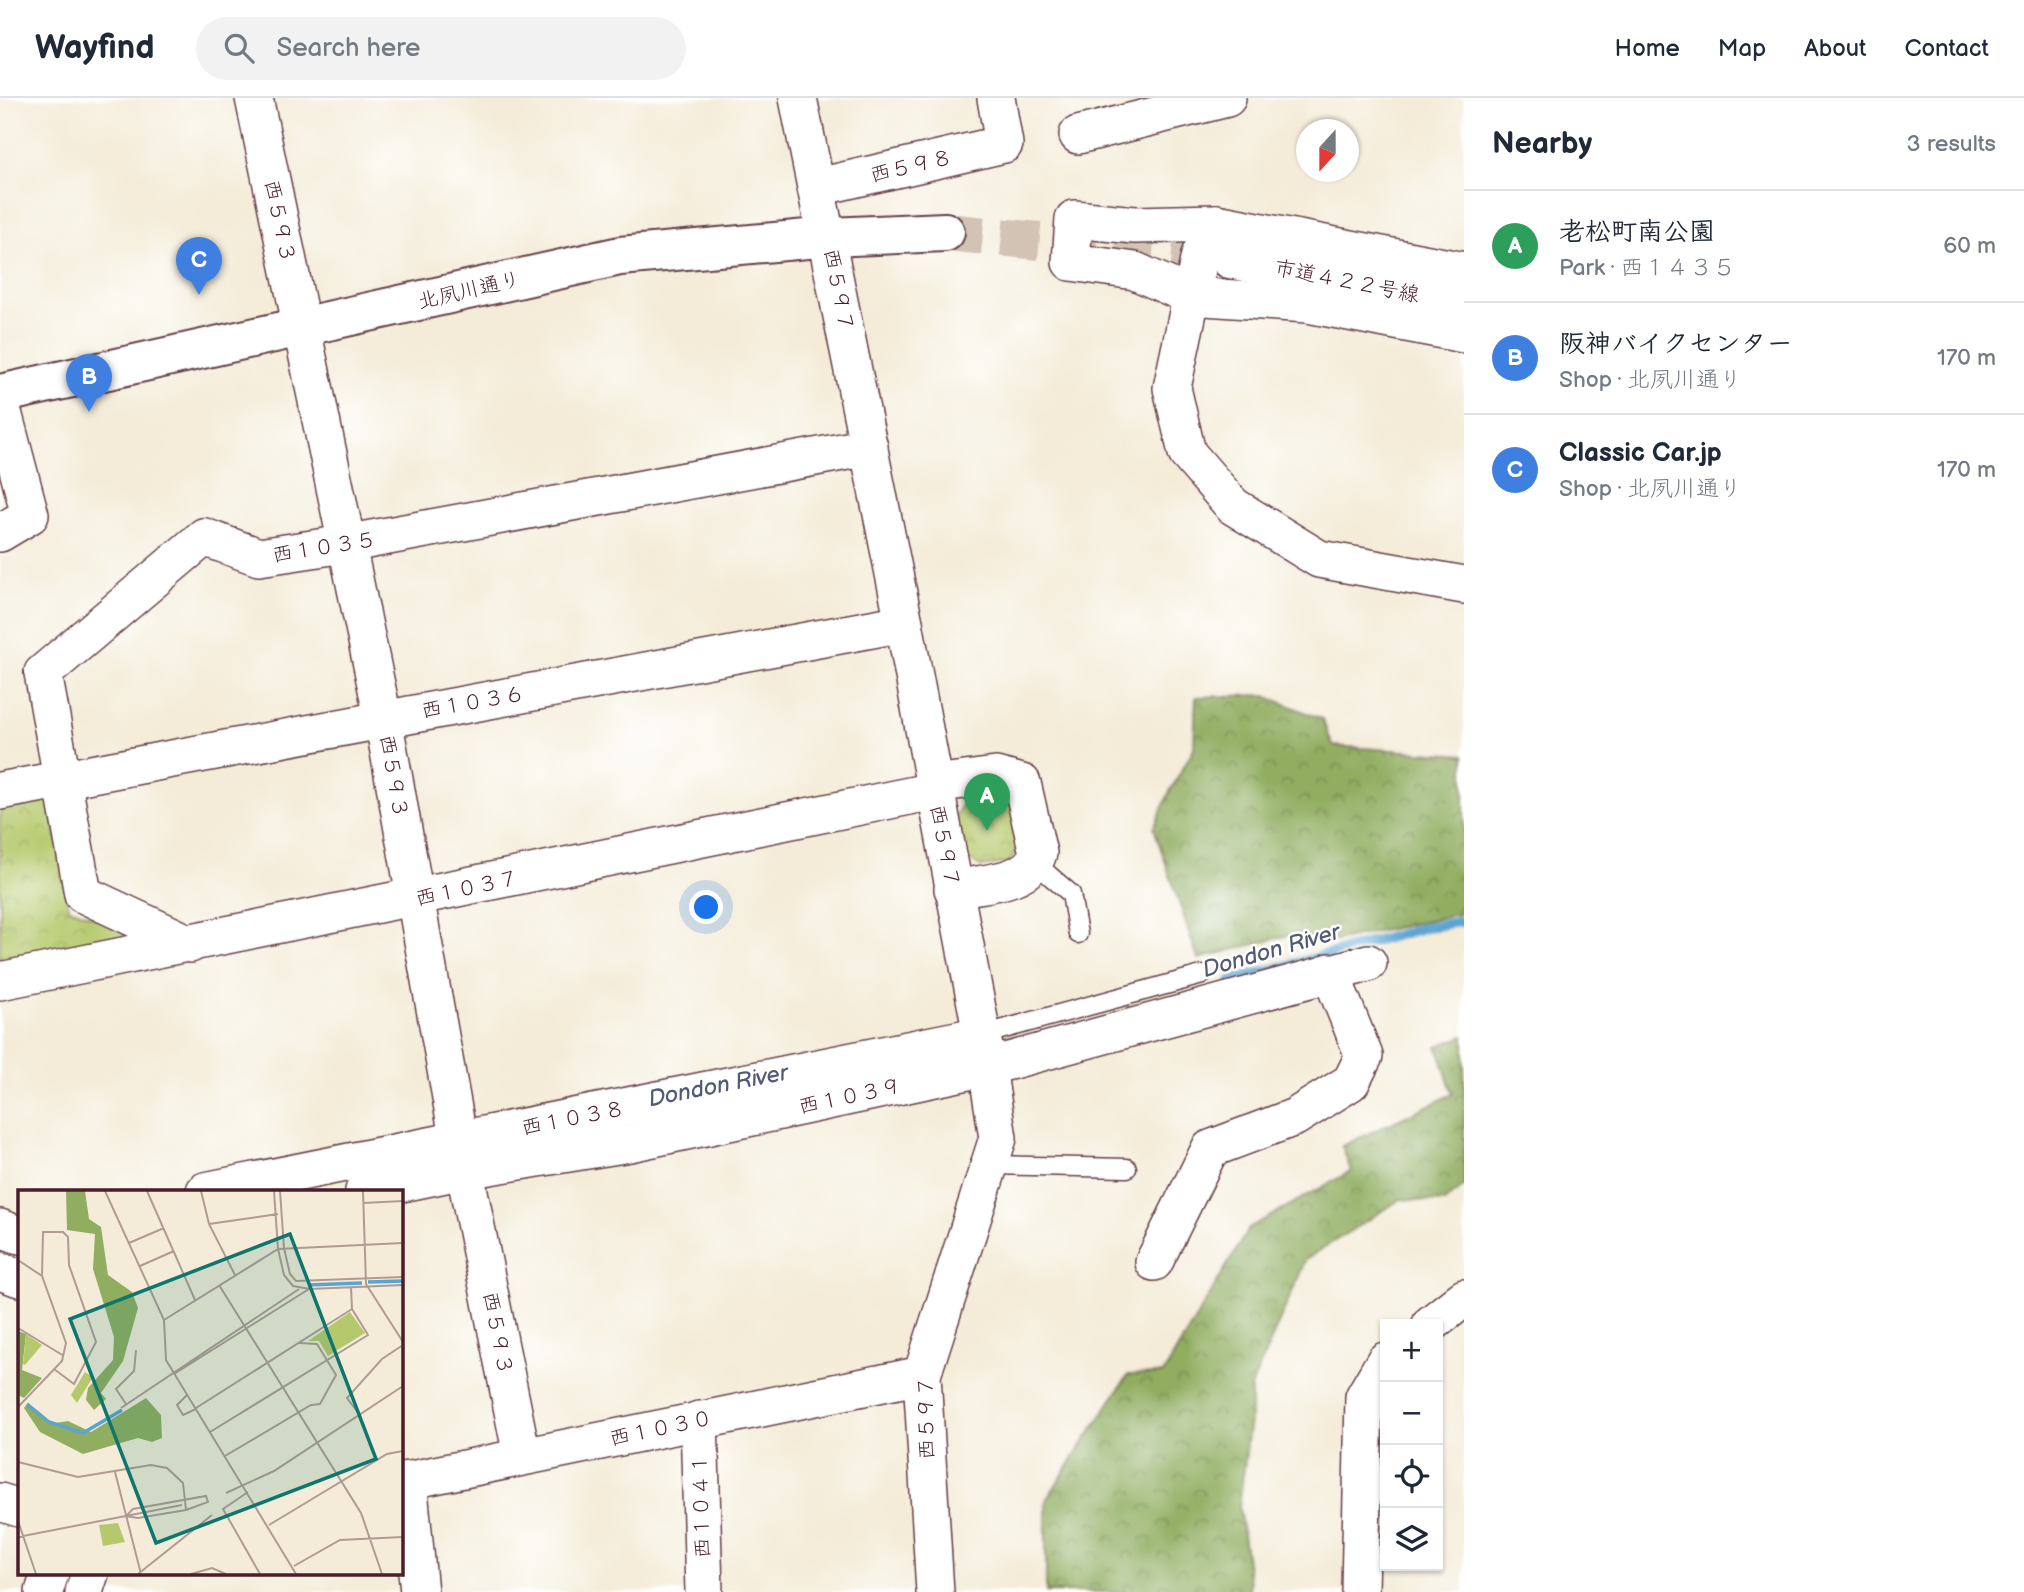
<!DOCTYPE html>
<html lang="en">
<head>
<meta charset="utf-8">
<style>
	body { margin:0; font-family:"Balsamiq Sans","Klee One",sans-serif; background:#f2f2f3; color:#1f2937 }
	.controls { position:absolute; right:21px; bottom:21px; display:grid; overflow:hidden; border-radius:0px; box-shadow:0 2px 5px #0004 }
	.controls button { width:63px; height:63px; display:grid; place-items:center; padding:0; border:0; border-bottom:2px solid #e0e1e3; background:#fff; color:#1f2937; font:35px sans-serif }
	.compass { position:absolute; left:1296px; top:21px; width:63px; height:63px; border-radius:50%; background:#fff; box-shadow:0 2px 5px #0004; rotate:201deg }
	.you { position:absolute; left:707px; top:810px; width:24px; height:24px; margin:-18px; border:5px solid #fff; border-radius:50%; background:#1a73e8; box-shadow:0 0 0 10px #1a73e833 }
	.badge { display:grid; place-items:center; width:46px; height:46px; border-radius:50%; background:#1a73e8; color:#fff; font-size:23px; font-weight:700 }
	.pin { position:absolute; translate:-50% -58px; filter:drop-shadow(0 2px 4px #0008) }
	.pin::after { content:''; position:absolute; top:37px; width:24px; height:21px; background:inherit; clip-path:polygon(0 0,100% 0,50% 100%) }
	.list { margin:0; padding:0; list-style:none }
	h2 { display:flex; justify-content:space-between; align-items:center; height:91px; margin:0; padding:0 28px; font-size:30px }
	h2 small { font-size:23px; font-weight:400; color:#747a83 }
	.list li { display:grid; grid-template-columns:46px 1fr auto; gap:21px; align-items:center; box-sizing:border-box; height:112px; padding:0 28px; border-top:2px solid #e0e1e3 }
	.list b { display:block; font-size:26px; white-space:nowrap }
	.list p { margin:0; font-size:23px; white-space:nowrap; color:#747a83 }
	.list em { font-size:23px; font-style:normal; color:#747a83 }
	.icon { flex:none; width:38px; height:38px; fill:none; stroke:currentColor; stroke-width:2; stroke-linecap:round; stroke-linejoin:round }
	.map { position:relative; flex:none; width:1464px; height:1494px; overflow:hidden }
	header { display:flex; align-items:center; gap:42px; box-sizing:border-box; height:98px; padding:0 35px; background:#fff; border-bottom:2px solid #e0e1e3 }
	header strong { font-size:33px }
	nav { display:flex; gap:38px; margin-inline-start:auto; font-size:24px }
	.search { width:490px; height:63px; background:#f2f2f3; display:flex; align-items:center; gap:18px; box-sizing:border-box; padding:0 24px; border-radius:38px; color:#747a83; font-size:26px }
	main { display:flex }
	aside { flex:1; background:#fff }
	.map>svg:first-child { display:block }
</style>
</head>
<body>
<header>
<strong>Wayfind</strong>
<div class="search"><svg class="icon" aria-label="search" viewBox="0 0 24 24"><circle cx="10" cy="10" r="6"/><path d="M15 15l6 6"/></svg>Search here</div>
<nav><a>Home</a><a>Map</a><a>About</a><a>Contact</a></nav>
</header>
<main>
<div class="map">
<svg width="1464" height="1494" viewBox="0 0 1464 1494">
	<defs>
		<pattern id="forest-crowns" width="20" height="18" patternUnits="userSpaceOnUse" patternTransform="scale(1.75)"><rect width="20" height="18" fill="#90ad60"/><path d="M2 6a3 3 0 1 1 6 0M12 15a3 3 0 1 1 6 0" fill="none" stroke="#788c4f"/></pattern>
		<pattern id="park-crowns" width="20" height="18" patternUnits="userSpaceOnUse" patternTransform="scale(1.75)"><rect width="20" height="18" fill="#b5c96c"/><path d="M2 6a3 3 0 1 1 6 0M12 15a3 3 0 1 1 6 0" fill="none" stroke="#9dac5e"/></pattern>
	</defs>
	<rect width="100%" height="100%" fill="#fff"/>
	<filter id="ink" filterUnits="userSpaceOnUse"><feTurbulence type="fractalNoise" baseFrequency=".0143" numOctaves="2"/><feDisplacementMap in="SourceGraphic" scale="14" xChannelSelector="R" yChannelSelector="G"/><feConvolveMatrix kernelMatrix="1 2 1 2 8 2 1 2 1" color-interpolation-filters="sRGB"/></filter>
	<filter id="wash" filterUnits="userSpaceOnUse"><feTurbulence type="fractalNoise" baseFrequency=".00686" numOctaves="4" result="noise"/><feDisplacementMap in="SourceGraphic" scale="28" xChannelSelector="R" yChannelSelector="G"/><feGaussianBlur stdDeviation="1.57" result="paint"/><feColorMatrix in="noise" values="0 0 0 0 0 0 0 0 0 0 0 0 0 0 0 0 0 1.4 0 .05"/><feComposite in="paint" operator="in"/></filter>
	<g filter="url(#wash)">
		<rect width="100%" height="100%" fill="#f4ecd8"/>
		<g fill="url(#forest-crowns)" stroke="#6d6646" stroke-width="2">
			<path d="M 1263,597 L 1322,621 L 1333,648 L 1464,657 L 1464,815 L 1326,845 L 1297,835 L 1198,861 L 1154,730 L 1169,695 L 1194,650 L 1196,599 Z"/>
			<path d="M 1464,938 L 1464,1088 L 1444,1104 L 1401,1101 L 1306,1161 L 1251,1289 L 1251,1314 L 1239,1409 L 1250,1485 L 1248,1494 L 1046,1494 L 1046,1402 L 1128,1277 L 1163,1276 L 1249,1130 L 1351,1073 L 1342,1048 L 1453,996 L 1437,948 Z"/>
		</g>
		<g fill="url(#park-crowns)" stroke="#80744c" stroke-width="2">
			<path d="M 995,696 L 1017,710 L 1021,742 L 1010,764 L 981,769 L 959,755 L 953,723 L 964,703 Z"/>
			<path d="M 0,702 L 50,702 L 69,810 L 131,832 L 130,847 L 0,873 Z"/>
		</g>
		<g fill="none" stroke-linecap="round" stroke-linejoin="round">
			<path stroke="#5aa4d1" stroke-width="10" d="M 1231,883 L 1423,830 L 1464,823"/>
		</g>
	</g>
	<g filter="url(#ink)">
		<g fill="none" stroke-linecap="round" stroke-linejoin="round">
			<path stroke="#d2c3b5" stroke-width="38" stroke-dasharray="38 19" stroke-linecap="butt" d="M 945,134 L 1230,161"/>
			<g stroke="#643e45" stroke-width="21">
				<g id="service">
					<path d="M 1035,765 L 1071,796 L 1078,836"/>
					<path d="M 982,937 L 1202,877"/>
					<path d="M 989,1067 L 1127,1070"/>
				</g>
			</g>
			<g stroke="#643e45" stroke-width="40">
				<g id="minor">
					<path d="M 254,0 L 383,620 L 459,1044 L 522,1358"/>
					<path d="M 798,0 L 904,525 L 982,937 L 998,1040 L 922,1277 L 935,1494"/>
					<path d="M 1078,37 L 1227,0"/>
					<path d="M 818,89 L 1004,46 L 996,0"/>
					<path d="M 1216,125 L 1200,157 L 1172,290 L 1187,355 L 1233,408 L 1319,461 L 1464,487"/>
					<path d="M 1464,173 L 1216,125 L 1135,127 L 1074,121 L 1071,164 L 1135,173 L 1191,198 L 1308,206 L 1464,236"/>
					<path d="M 0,303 L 30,417 L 0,435"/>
					<path d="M 933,686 L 996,678 L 1022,685 L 1038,755 C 1029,786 980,785 953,791"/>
					<path d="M 0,693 L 904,525"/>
					<path d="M 190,846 L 83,796 L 43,575 L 204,439 L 259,459 L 345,446 L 869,349"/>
					<path d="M 0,883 L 934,693"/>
					<path d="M 205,1093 L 982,937"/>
					<path d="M 364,1093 L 465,1072 L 630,1045 L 987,969 L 1368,865"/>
					<path d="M 0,1130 L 19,1137"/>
					<path d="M 1154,1164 L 1210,1051 L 1295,1019 L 1351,984 L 1364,958 L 1330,874"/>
					<path d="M 0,1173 L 19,1180"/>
					<path d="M 1431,1226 L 1464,1200"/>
					<path d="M 699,1322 L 704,1494"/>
					<path d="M 408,1382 L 419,1494"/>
					<path d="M 401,1384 L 922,1277"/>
					<path d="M 0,1404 L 19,1410"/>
					<path d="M 44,1494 L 50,1475"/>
					<path d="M 84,1494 L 90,1475"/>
					<path d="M 1360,1494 L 1364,1299 L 1385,1263"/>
				</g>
			</g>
			<g stroke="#643e45" stroke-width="42">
				<g id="tertiary">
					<path d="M 1230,161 L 1464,205"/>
					<path d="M 0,296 L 620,158 L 829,139 L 945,134"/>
				</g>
			</g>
			<use href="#service" stroke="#fff" stroke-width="18"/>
			<use href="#minor" stroke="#fff" stroke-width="37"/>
			<use href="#tertiary" stroke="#fff" stroke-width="38"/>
		</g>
	</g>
	<g text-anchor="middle" stroke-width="5" stroke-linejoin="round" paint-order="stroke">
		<g font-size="21" fill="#4a1f2b" stroke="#fff">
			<text transform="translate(911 68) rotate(-13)" y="7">西５９８</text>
			<text transform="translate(280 123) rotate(78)" y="7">西５９３</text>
			<text transform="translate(1347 183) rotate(11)" y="7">市道４２２号線</text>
			<text transform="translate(469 192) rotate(-13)" y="7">北夙川通り</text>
			<text transform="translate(839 192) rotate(79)" y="7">西５９７</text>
			<text transform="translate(324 449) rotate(-9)" y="7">西１０３５</text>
			<text transform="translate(473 604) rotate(-10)" y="7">西１０３６</text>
			<text transform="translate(394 678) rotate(80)" y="7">西５９３</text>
			<text transform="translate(945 748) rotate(79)" y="7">西５９７</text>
			<text transform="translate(467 790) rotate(-12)" y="7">西１０３７</text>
			<text transform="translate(850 998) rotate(-12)" y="7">西１０３９</text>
			<text transform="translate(573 1020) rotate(-11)" y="7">西１０３８</text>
			<text transform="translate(498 1235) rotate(79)" y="7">西５９３</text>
			<text transform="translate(926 1320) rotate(-91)" y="7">西５９７</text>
			<text transform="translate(661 1330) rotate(-12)" y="7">西１０３０</text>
			<text transform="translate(701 1408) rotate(-92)" y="7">西１０４１</text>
		</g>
		<g font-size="23" font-style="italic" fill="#515b76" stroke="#fff">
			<text transform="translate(1271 852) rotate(-16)" y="8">Dondon River</text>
			<text transform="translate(718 987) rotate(-11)" y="8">Dondon River</text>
		</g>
	</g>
	<g transform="translate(18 1092)">
		<rect width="385" height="385" fill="#f4ecd8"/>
		<path d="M 48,1 L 67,1 L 71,29 L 83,37 L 90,85 L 114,102 L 120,118 L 105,171 L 83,203 L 88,209 L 76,220 L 68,210 L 70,198 L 95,170 L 96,147 L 75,79 L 77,44 L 49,40 ZM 0,141 L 8,144 L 4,180 L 24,188 L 6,208 L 0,205 ZM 128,208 L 143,225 L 144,248 L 134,252 L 120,248 L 65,264 L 22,242 L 6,218 L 10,213 L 31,234 L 50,231 L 73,242 Z" fill="#90ad60"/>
		<path d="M 332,122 L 347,143 L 310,166 L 301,151 L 290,151 ZM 8,144 L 24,155 L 7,175 L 5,174 ZM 67,182 L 75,187 L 59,213 L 53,205 Z" fill="#b5c96c"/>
		<path d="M 100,333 L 107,352 L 85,356 L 81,335 Z" fill="#b5c96c"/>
		<path fill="none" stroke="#5aa4d1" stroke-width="3.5" d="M 350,92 L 385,91M 290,95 L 344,93M 9,214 L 31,232 L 65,243 L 104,220"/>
		<path fill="none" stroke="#b09a93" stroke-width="2" d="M 87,1 L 146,130 L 148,170 L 278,384M 129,1 L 177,110M 183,1 L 191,34 L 217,85M 256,1 L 260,59 L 266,85 L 275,96 L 292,99 L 385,95M 262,1 L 266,58 L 272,84 L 278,91 L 385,87M 345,1 L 348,94 L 385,152M 345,13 L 385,11M 191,34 L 260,24M 111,53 L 146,38M 0,70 L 24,86 L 48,153 L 44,171 L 0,217M 122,76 L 156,61M 24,86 L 25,42 L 45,42 L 50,47 L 51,75 L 78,152 L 56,194 L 36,179M 201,95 L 343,323 L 364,384M 146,130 L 260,59 L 385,53M 0,138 L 46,166M 156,184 L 291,99M 169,205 L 159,215 L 165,225 L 178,219M 108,214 L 98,199 L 116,181 L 118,160M 103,218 L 281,99M 178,218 L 334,119M 341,224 L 329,208 L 364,169 L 385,155M 192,242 L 350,145 L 334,119 L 333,97M 207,266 L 293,215 L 302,214 L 318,185 L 299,154 L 281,153M 0,272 L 60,287 L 133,275 L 149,278 L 165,293 L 168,320M 97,282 L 123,384M 230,302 L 205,319 L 242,384M 208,303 L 256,281 L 385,196M 188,306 L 190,312 L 168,320 L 120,328 L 108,326 L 115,319 ZM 0,331 L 18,384M 251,335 L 369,264 L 385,261M 0,347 L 164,315M 276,376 L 322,350 L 385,347M 120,384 L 194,325M 173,384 L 194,378 L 208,384"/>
		<path fill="#0f766e" fill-opacity="0.15" stroke="#0f766e" stroke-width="3.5" d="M 272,44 L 358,269 L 138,353 L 52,129 Z"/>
		<rect width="385" height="385" fill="none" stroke="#4a1f2b" stroke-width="3.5"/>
	</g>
</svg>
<div class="controls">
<button>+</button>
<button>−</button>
<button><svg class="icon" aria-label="locate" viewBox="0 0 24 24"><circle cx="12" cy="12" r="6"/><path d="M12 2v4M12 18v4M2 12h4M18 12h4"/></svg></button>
<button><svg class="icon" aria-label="layers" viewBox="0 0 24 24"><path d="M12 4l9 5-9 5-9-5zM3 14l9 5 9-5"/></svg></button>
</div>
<svg class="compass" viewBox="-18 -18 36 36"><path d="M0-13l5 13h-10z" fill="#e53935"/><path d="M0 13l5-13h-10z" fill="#747a83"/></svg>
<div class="you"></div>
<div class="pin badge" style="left:987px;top:733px;background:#2e9e5b">A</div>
<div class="pin badge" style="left:89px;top:314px;background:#3f7fe0">B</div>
<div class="pin badge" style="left:199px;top:197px;background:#3f7fe0">C</div>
</div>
<aside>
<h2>Nearby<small>3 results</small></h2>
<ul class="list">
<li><span class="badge" style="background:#2e9e5b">A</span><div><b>老松町南公園</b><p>Park · 西１４３５</p></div><em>60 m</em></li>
<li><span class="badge" style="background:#3f7fe0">B</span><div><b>阪神バイクセンター</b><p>Shop · 北夙川通り</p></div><em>170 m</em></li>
<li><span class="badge" style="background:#3f7fe0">C</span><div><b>Classic Car.jp</b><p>Shop · 北夙川通り</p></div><em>170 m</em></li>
</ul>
</aside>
</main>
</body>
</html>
